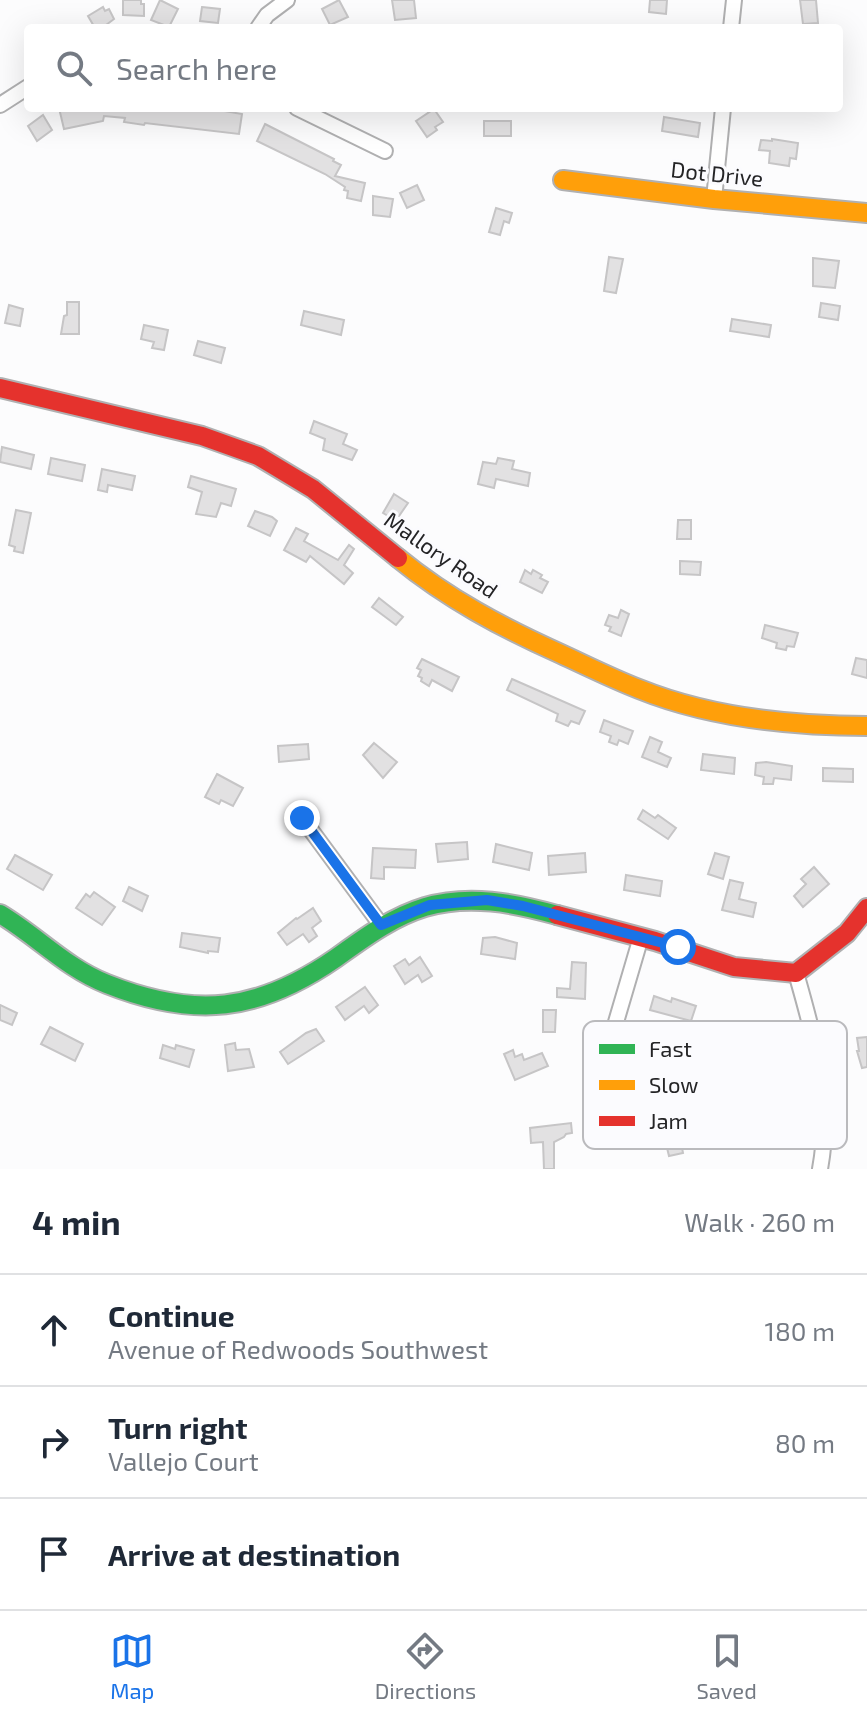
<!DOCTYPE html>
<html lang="en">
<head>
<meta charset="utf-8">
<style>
	body { margin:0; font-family:"Exo 2",sans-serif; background:#f6f6f7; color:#1f2937 }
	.stop { position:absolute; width:24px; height:24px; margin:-18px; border:6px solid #1a73e8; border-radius:50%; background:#fff }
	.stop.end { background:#1a73e8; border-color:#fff; box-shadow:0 2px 8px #0008 }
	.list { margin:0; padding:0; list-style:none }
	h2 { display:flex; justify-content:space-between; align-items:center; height:104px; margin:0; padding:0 32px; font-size:34px }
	h2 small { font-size:26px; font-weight:400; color:#747a83 }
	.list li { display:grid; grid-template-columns:52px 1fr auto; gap:24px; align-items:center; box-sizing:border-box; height:112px; padding:0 32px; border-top:2px solid #e0e1e3 }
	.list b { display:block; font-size:30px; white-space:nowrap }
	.list p { margin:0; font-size:26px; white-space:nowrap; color:#747a83 }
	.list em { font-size:26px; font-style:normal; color:#747a83 }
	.icon { flex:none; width:44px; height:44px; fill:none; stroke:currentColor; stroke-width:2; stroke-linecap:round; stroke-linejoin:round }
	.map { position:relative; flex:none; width:867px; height:1169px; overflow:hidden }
	.search { position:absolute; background:#fff; box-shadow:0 8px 32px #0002; left:24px; right:24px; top:24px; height:88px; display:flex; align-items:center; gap:20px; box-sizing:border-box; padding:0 28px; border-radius:8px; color:#747a83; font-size:30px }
	.sheet { height:440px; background:#fff }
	nav { display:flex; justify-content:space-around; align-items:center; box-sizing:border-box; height:112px; border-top:2px solid #e0e1e3; background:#fff; font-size:22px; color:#747a83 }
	nav a { display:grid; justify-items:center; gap:4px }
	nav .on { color:#1a73e8 }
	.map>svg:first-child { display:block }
</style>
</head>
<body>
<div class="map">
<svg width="867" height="1169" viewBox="0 0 867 1169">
	<rect width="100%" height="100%" fill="#fcfcfd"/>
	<g fill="#e2e1e2" stroke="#c6c5c6" stroke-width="2">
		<path d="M 123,0 L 141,0 L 141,4 L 144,4 L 144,16 L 123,15 Z"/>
		<path d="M 160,0 L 178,9 L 169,27 L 151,20 Z"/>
		<path d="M 339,0 L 348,17 L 330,25 L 322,9 Z"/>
		<path d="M 392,0 L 414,0 L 416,18 L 395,20 Z"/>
		<path d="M 650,0 L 667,0 L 666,14 L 649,12 Z"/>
		<path d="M 800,0 L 816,0 L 818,23 L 803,24 Z"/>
		<path d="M 103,7 L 105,11 L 109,9 L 114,19 L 102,28 L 95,28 L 88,16 Z"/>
		<path d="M 202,7 L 220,9 L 218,23 L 200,21 Z"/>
		<path d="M 59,108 L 202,110 L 207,108 L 242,114 L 239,134 L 145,123 L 144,125 L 124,122 L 125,118 L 104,116 L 103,121 L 64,129 Z"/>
		<path d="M 434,109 L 443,122 L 435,127 L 437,130 L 427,137 L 416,121 Z"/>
		<path d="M 43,115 L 52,130 L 37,141 L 28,126 Z"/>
		<path d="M 664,117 L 700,123 L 698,137 L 662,131 Z"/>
		<rect x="484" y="121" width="27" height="15"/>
		<path d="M 265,124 L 334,159 L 333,161 L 341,165 L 335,176 L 365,183 L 361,201 L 347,198 L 348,191 L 344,190 L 345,187 L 325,174 L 257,141 Z"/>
		<path d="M 772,139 L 798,143 L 796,159 L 790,158 L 789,166 L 769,163 L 770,151 L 759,150 L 761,140 L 772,141 Z"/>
		<path d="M 417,185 L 424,200 L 407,208 L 400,193 Z"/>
		<path d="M 373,196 L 393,199 L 390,217 L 373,215 Z"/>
		<path d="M 496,208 L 512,213 L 509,223 L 504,221 L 500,235 L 489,232 Z"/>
		<path d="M 609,257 L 623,259 L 616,293 L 604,291 Z"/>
		<path d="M 813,258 L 839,261 L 835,288 L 813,286 Z"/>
		<path d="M 67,302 L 79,302 L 79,334 L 61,334 L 64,316 L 67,315 Z"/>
		<path d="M 821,303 L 840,306 L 838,320 L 819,317 Z"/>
		<path d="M 9,305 L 23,309 L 20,326 L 5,323 Z"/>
		<path d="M 304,311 L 344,320 L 341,335 L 301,325 Z"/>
		<path d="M 732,319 L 771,325 L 769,337 L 730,331 Z"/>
		<path d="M 144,325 L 168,330 L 164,350 L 152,348 L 154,342 L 141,339 Z"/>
		<path d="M 198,341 L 225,348 L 221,363 L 194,355 Z"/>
		<path d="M 314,421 L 347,434 L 343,444 L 357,450 L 352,460 L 323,450 L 325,439 L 310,433 Z"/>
		<path d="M 2,447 L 34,455 L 31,469 L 0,462 Z"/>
		<path d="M 51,458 L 85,465 L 82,481 L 48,474 Z"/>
		<path d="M 498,458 L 514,461 L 512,469 L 530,473 L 528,486 L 496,479 L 494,488 L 478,484 L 483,462 L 496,464 Z"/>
		<path d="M 102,469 L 135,476 L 132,490 L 108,485 L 107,492 L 98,490 Z"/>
		<path d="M 191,476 L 236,489 L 231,506 L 221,503 L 216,517 L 196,514 L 202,492 L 188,487 Z"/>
		<path d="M 394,494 L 408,503 L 399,516 L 396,515 L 393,519 L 383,513 Z"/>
		<path d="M 16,510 L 31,513 L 23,553 L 14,551 L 15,547 L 9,545 Z"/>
		<path d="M 255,511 L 272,517 L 277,521 L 270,536 L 248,526 Z"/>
		<path d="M 678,520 L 691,520 L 691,539 L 677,539 Z"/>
		<path d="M 296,528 L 308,534 L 304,541 L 338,560 L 349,545 L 354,549 L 344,565 L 353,573 L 344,584 L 310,556 L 306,562 L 284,550 Z"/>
		<path d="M 680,561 L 701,562 L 700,575 L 680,574 Z"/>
		<path d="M 525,570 L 531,574 L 533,570 L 542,575 L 540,578 L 548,582 L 542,593 L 520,582 Z"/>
		<path d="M 379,598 L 403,617 L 396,625 L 372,607 Z"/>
		<path d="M 621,610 L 629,614 L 621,636 L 609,631 L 611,627 L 605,625 L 609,615 L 618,618 Z"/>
		<path d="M 765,625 L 798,633 L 794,647 L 787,646 L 786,650 L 776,648 L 777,643 L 762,638 Z"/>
		<path d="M 856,658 L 867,660 L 867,678 L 852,674 Z"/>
		<path d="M 422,659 L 459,677 L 452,691 L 432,680 L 429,686 L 421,681 L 422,678 L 418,676 L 421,670 L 417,668 Z"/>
		<path d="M 512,679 L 585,711 L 579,724 L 571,721 L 568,726 L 556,721 L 558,714 L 507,690 Z"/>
		<path d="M 604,720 L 633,731 L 628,744 L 619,740 L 617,745 L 609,742 L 611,736 L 600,732 Z"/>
		<path d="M 650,737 L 662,742 L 658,752 L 671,758 L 667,767 L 642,757 Z"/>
		<path d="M 374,743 L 397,762 L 383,778 L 363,755 Z"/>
		<path d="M 308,744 L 309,759 L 279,762 L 278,746 Z"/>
		<path d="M 703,754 L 735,758 L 734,774 L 701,770 Z"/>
		<path d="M 766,762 L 792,766 L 791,780 L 774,778 L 773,784 L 763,784 L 764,777 L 755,775 L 756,763 Z"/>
		<path d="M 823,768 L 853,769 L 853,782 L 823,781 Z"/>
		<path d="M 217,774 L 243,788 L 233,806 L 221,800 L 219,804 L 205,797 Z"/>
		<path d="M 643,810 L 655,818 L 658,815 L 676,828 L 668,839 L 638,819 Z"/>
		<path d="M 467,842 L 468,859 L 438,862 L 436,844 Z"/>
		<path d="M 496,844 L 532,853 L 529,870 L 493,862 Z"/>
		<path d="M 373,848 L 416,850 L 415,868 L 384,867 L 384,879 L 371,878 Z"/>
		<path d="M 585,853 L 586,872 L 549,875 L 548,856 Z"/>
		<path d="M 715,853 L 729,857 L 723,879 L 708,874 Z"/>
		<path d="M 15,855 L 52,875 L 43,890 L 7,869 Z"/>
		<path d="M 814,867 L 829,884 L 803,907 L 794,896 L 806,884 L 801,879 Z"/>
		<path d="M 626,875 L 662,881 L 660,896 L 624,890 Z"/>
		<path d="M 730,880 L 743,883 L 739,899 L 756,903 L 753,917 L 722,910 Z"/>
		<path d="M 129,887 L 148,896 L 142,911 L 123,901 Z"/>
		<path d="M 94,892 L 115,907 L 102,925 L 76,908 L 86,894 L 90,897 Z"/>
		<path d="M 313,908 L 321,921 L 312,928 L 317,936 L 309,942 L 303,934 L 287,945 L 278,933 L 296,918 L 297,919 Z"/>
		<path d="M 182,933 L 220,938 L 218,952 L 208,951 L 208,953 L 180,947 Z"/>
		<path d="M 495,937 L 517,943 L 515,959 L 481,954 L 483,938 Z"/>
		<path d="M 420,957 L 432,976 L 422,982 L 418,975 L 405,984 L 394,966 L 405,959 L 409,965 Z"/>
		<path d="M 572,962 L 586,963 L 585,999 L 557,997 L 557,988 L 570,989 Z"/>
		<path d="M 365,987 L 378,1005 L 369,1013 L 364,1006 L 345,1020 L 336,1007 Z"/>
		<path d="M 654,996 L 671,1002 L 672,998 L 696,1006 L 691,1021 L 650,1010 Z"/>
		<path d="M 0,1005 L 17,1013 L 12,1025 L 0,1020 Z"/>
		<path d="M 543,1010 L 556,1010 L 555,1032 L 543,1032 Z"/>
		<path d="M 50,1027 L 83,1044 L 75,1061 L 41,1044 Z"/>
		<path d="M 316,1029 L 324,1041 L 288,1064 L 280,1052 L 306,1033 Z"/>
		<path d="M 867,1037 L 867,1067 L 862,1068 L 857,1051 L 859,1051 L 857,1038 Z"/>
		<path d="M 235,1043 L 236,1050 L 249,1049 L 254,1067 L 228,1071 L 225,1045 Z"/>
		<path d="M 163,1045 L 175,1049 L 176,1045 L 194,1050 L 189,1067 L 160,1058 Z"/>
		<path d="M 513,1050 L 515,1057 L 522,1054 L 524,1060 L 542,1053 L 548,1066 L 515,1080 L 504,1054 Z"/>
		<path d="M 676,1116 L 683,1153 L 669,1156 L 660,1119 Z"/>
		<path d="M 571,1123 L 572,1133 L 566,1134 L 564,1137 L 554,1142 L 554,1169 L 544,1169 L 543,1142 L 531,1143 L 530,1128 Z"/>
	</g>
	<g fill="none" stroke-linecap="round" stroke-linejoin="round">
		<g stroke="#b0b0b1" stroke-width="18">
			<g id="street">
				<path d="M 258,28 L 267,15 L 287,0"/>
				<path d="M 731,28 L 734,0"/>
				<path d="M 0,105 L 28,87"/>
				<path d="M 297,108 L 385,151"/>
				<path d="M 714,199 L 723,108"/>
				<path d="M 302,818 L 381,925"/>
				<path d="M 796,973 C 815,1040 833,1099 820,1169"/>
				<path d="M 606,1056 L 641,937"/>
			</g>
		</g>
		<g stroke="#b0b0b1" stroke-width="22">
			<path id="fast" d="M 0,914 C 37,936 66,968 107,984 C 195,1019 258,1012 336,958 C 364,938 392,917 425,907 C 469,894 514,903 557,915"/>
		</g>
		<g stroke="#b0b0b1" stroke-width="22">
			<g id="slow">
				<path d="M 563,180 L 714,199 L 867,213"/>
				<path d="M 398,558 C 448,599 503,628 561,654 C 587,666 613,679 639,689 C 711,718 790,726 867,726"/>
			</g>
		</g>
		<g stroke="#b0b0b1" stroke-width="22">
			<g id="jam">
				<path d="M 0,388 L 202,436 L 258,456 L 313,489 L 398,558"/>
				<path d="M 557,915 L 655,941 L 734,967 L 796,973 L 847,933 L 867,908"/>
			</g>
		</g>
		<use href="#street" stroke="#fff" stroke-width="14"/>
		<use href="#fast" stroke="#30b455" stroke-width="18"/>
		<use href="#slow" stroke="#ff9f0a" stroke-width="18"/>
		<use href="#jam" stroke="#e5322d" stroke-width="18"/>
	</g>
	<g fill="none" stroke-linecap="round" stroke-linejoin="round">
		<path stroke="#1a73e8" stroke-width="10" d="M 302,818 L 381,925 L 430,905 L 487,900 L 523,906 L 678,947"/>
	</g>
	<g text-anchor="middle" stroke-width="6" stroke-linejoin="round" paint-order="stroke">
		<g font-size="22" fill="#242426" stroke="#fbfbfe">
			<text transform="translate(717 174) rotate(6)" y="8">Dot Drive</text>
			<text transform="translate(441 555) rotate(35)" y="8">Mallory Road</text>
		</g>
	</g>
	<rect x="583" y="1021" width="264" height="128" rx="12" fill="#fbfbfe" stroke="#bababd" stroke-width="2"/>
	<rect x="599" y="1044" width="36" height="10" fill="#30b455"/>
	<rect x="599" y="1080" width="36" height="10" fill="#ff9f0a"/>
	<rect x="599" y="1116" width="36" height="10" fill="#e5322d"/>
	<g font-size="22" fill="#242426">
		<text x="649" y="1057">Fast</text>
		<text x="649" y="1093">Slow</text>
		<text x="649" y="1129">Jam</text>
	</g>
</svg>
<div class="stop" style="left:678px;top:947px"></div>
<div class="stop end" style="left:302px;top:818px"></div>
<div class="search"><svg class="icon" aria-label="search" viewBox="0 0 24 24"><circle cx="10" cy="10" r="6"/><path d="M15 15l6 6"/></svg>Search here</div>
</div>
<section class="sheet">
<h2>4 min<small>Walk · 260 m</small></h2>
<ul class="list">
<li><svg class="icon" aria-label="ahead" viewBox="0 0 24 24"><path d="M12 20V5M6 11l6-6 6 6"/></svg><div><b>Continue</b><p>Avenue of Redwoods Southwest</p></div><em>180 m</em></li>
<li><svg class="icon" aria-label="right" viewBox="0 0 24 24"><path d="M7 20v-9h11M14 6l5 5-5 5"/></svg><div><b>Turn right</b><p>Vallejo Court</p></div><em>80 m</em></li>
<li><svg class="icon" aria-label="arrive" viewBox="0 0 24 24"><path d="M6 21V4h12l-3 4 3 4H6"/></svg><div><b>Arrive at destination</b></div></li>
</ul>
</section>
<nav>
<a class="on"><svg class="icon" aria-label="map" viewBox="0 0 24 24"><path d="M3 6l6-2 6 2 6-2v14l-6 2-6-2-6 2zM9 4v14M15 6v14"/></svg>Map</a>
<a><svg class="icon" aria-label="directions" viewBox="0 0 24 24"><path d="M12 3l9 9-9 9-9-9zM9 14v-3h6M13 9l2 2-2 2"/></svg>Directions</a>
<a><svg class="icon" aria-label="saved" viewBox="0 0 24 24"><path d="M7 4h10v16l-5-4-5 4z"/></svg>Saved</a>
</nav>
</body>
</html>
